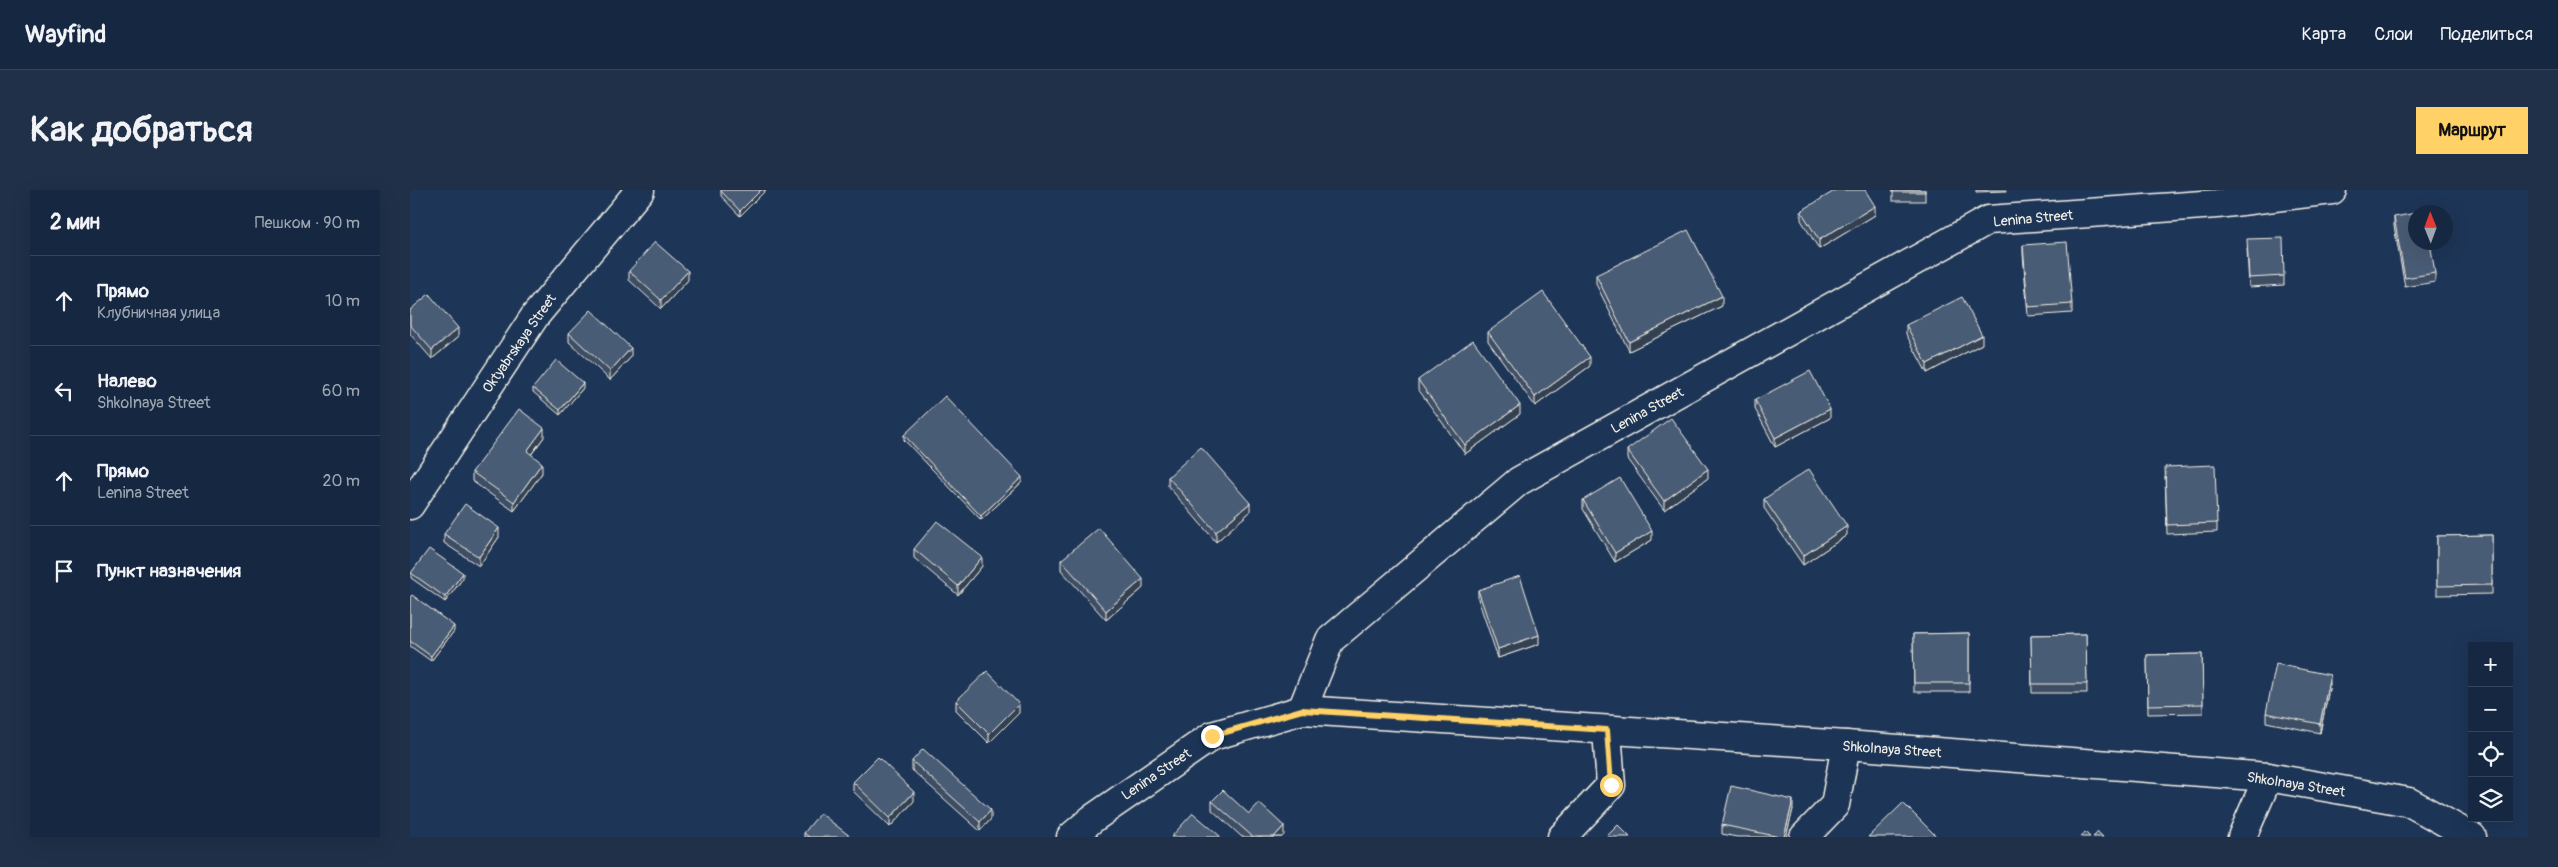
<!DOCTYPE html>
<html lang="ru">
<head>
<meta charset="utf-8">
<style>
	body { margin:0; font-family:Pangolin,sans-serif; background:#1f3048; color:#f1f3f6 }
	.controls { position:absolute; right:15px; bottom:15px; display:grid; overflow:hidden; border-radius:0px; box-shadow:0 5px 20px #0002 }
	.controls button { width:45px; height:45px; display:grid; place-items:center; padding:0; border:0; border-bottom:1px solid #35445a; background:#162841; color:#f1f3f6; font:25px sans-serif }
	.compass { position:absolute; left:1998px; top:15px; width:45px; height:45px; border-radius:50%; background:#162841; box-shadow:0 5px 20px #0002; rotate:359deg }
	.stop { position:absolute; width:15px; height:15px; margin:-11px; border:4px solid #ffd166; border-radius:50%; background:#fff }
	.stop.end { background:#ffd166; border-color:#fff; box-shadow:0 1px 5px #0008 }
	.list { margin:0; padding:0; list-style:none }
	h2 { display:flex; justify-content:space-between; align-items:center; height:65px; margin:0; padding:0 20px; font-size:21px }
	h2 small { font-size:16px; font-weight:400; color:#9ea6b1 }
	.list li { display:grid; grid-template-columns:32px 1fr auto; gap:15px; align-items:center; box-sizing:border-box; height:90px; padding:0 20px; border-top:1px solid #35445a }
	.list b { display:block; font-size:19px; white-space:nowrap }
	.list p { margin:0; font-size:16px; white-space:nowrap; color:#9ea6b1 }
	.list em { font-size:16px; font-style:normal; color:#9ea6b1 }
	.icon { flex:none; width:28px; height:28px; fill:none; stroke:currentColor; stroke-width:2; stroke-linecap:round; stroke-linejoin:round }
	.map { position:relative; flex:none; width:2118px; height:647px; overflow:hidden; border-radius:0px }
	header { display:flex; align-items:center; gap:30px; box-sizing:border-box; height:70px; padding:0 25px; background:#162841; border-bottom:1px solid #35445a }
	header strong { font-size:24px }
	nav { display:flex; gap:28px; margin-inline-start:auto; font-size:18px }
	.intro { display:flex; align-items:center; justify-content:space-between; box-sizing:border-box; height:120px; padding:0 30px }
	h1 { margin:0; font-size:35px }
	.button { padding:12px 22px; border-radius:0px; background:#ffd166; color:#111; font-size:18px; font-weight:700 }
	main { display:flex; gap:30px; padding:0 30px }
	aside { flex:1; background:#162841; border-radius:0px; box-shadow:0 5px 20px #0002 }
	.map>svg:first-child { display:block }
</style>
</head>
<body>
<header>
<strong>Wayfind</strong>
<nav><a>Карта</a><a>Слои</a><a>Поделиться</a></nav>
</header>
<div class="intro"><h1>Как добраться</h1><a class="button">Маршрут</a></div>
<main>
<aside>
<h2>2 мин<small>Пешком · 90 m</small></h2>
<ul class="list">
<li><svg class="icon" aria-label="ahead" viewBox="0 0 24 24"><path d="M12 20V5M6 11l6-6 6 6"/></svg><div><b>Прямо</b><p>Клубничная улица</p></div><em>10 m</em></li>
<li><svg class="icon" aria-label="left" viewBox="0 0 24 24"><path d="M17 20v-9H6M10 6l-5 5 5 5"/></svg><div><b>Налево</b><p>Shkolnaya Street</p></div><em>60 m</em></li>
<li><svg class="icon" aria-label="ahead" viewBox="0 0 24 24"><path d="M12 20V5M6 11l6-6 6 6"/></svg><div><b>Прямо</b><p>Lenina Street</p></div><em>20 m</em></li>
<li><svg class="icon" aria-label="arrive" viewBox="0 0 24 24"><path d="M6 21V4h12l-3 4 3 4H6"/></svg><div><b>Пункт назначения</b></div></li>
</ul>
</aside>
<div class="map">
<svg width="2118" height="647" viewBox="0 0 2118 647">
	<rect width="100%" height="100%" fill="#1d3557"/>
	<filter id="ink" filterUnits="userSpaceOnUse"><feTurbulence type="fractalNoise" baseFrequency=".02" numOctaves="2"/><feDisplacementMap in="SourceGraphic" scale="10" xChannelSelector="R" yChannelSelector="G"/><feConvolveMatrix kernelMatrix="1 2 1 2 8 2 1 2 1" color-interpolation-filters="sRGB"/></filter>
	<g filter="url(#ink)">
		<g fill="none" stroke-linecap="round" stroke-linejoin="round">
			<g stroke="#f4f1e8" stroke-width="31">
				<g id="minor">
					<path d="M 0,315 L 125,126 L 230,0"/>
					<path d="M 892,520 L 920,450 L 1109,291 L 1578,30 L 1807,14 L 1922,0"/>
					<path d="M 1152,647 L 1201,595 L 1197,541"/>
					<path d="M 1394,647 L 1425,615 L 1436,555"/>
					<path d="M 1832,647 L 1858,587"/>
				</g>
			</g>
			<g stroke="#f4f1e8" stroke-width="31">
				<path id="tertiary" d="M 661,647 L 682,629 L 802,546 L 892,520 L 1436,555 L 1858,587 L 1999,612 L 2062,647"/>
			</g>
			<use href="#minor" stroke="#1d3557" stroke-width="28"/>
			<use href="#tertiary" stroke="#1d3557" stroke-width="28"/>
		</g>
		<g fill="#3e4e64" stroke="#f4f1e8">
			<path d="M 311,0 L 356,0 L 330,26 L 311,6 Z"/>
			<rect x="1483" y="0" width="32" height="11"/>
			<path d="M 1566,0 L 1596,0 L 1596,1 L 1566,2 Z"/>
			<path d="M 1391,21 L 1465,25 L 1409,59 L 1391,30 Z"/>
			<path d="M 1984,27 L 2025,83 L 2025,92 L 1995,97 L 1984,36 Z"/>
			<path d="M 1613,55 L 1662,114 L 1662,123 L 1618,126 L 1613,64 Z"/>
			<path d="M 1837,58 L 1874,86 L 1874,95 L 1839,97 Z"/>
			<path d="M 219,81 L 278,90 L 251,119 L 219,90 Z"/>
			<path d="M 1186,85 L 1312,116 L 1219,161 L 1186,94 Z"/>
			<path d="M 0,120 L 48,147 L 22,169 L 0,144 Z"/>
			<path d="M 1496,135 L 1572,154 L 1517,183 L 1496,144 Z"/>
			<path d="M 1078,142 L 1180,176 L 1125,216 L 1078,151 Z"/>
			<path d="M 159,143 L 221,167 L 200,190 L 159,152 Z"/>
			<path d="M 1008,190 L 1110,224 L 1055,264 L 1008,199 Z"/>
			<path d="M 123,198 L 173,198 L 150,225 L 123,202 Z"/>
			<path d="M 1345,210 L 1420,228 L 1365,257 L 1345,219 Z"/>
			<path d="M 494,245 L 612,292 L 571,330 L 494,250 Z"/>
			<path d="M 134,247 L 121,265 L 132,283 L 104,321 L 62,291 L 62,282 Z"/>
			<path d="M 1217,260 L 1298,288 L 1254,320 L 1217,269 Z"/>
			<path d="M 1755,286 L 1807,333 L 1807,342 L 1757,344 Z"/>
			<path d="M 758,287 L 840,322 L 806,352 L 758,296 Z"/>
			<path d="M 1354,309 L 1437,345 L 1393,375 L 1354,318 Z"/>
			<path d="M 1173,310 L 1242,350 L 1205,372 L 1173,319 Z"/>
			<path d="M 34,344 L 89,347 L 69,376 L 34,353 Z"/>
			<path d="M 2082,345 L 2082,404 L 2027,405 L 2027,346 Z"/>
			<path d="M 504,359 L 572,376 L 548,405 L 504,368 Z"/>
			<path d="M 651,370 L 733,398 L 696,430 L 651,380 Z"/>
			<path d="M 1,383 L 53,388 L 35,412 L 1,388 Z"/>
			<path d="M 1068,400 L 1129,454 L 1088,468 L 1068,409 Z"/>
			<path d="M 0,407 L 44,441 L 21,471 L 0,456 Z"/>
			<path d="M 1559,443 L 1559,502 L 1504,502 L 1503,444 Z"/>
			<path d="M 1676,444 L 1677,503 L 1622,503 L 1621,445 Z"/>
			<path d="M 1792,464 L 1793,523 L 1738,524 L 1737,465 Z"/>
			<path d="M 1920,494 L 1910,543 L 1856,532 L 1856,523 Z"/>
			<path d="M 546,511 L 609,523 L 579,553 L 546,520 Z"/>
			<path d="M 502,571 L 581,629 L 570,641 L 502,580 Z"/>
			<path d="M 443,592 L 504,611 L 480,637 L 443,601 Z"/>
			<path d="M 802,611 L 839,624 L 874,645 L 872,647 L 832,647 L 802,620 Z"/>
			<path d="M 1383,619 L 1376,647 L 1327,647 L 1312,644 L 1312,635 Z"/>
			<path d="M 394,643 L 441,647 L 394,647 Z"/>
		</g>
		<g fill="#324051" stroke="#f4f1e8">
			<path d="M 351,0 L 356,0 L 330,26 L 330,21 Z"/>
			<path d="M 1465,16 L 1465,25 L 1409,59 L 1409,50 Z"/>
			<path d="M 278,81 L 278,90 L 251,119 L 251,110 Z"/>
			<path d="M 1312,106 L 1312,116 L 1219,161 L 1219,152 Z"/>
			<path d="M 48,138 L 48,147 L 22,169 L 22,160 Z"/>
			<path d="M 1572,145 L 1572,154 L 1517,183 L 1517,174 Z"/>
			<path d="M 221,158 L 221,167 L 200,190 L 200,181 Z"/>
			<path d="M 1180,167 L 1180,176 L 1125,216 L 1125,207 Z"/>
			<path d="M 173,193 L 173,198 L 150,225 L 150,220 Z"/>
			<path d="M 1110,215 L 1110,224 L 1055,264 L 1055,255 Z"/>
			<path d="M 1420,219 L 1420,228 L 1365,257 L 1365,248 Z"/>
			<path d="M 134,238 L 134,247 L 117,270 L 117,261 Z"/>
			<path d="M 132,273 L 132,283 L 104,321 L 104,312 Z"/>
			<path d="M 1298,279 L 1298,288 L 1254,320 L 1254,311 Z"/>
			<path d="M 612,287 L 612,292 L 571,330 L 571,326 Z"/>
			<path d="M 840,313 L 840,322 L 806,352 L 806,342 Z"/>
			<path d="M 1437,336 L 1437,345 L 1393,375 L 1393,366 Z"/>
			<path d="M 89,338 L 89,347 L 69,376 L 69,367 Z"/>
			<path d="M 1242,341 L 1242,350 L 1205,372 L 1205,363 Z"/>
			<path d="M 572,367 L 572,376 L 548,405 L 548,396 Z"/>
			<path d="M 53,383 L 53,388 L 35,412 L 35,407 Z"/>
			<path d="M 733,389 L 733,398 L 696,430 L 696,421 Z"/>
			<path d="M 44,436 L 44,441 L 21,471 L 21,466 Z"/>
			<path d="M 1129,445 L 1129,454 L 1088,468 L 1088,459 Z"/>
			<path d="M 1920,485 L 1920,494 L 1910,543 L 1910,534 Z"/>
			<path d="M 609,514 L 609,523 L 579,553 L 579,544 Z"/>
			<path d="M 504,602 L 504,611 L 480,637 L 480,628 Z"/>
			<path d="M 1383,610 L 1383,619 L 1376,647 L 1374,647 Z"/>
			<path d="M 581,620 L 581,629 L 570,641 L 570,632 Z"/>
			<path d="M 874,636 L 874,645 L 872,647 L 864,647 Z"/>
		</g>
		<g fill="#485b74" stroke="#f4f1e8">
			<path d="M 311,0 L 351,0 L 330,21 L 311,1 Z"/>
			<path d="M 1426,0 L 1455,0 L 1465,16 L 1409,50 L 1391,21 Z"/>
			<rect x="1483" y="0" width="32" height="2"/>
			<path d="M 2006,23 L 2006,52 L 2020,52 L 2025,83 L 1995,88 L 1984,27 Z"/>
			<path d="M 1278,40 L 1312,106 L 1219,152 L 1186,85 Z"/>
			<path d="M 1873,48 L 1874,86 L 1839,88 L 1837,49 Z"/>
			<path d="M 245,52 L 278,81 L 251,110 L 219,81 Z"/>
			<path d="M 1657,52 L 1662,114 L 1618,117 L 1613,55 Z"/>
			<path d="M 1133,102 L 1180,167 L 1125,207 L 1078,142 Z"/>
			<path d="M 19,104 L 48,138 L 22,160 L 0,135 L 0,120 Z"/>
			<path d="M 1552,107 L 1572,145 L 1517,174 L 1496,135 Z"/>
			<path d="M 181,120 L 221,158 L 200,181 L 159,143 Z"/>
			<path d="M 1063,150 L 1110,215 L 1055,255 L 1008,190 Z"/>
			<path d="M 146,170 L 173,193 L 150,220 L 123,198 Z"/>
			<path d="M 1400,181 L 1420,219 L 1365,248 L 1345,210 Z"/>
			<path d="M 535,206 L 612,287 L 571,326 L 494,245 Z"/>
			<path d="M 109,219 L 134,238 L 117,261 L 132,273 L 104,312 L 62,282 Z"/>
			<path d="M 1261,228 L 1298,279 L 1254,311 L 1217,260 Z"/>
			<path d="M 791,257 L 840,313 L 806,342 L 758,287 Z"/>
			<path d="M 1805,275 L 1807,333 L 1757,335 L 1755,277 Z"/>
			<path d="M 1399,279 L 1437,336 L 1393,366 L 1354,309 Z"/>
			<path d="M 1210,288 L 1242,341 L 1205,363 L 1173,310 Z"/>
			<path d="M 55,314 L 89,338 L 69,367 L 34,344 Z"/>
			<path d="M 527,331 L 572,367 L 548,396 L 504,359 Z"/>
			<path d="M 689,338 L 733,389 L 696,421 L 651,370 Z"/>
			<path d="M 2082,345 L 2082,395 L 2027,396 L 2027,346 Z"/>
			<path d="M 19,359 L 53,383 L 35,407 L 1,383 Z"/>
			<path d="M 1110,386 L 1129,445 L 1088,459 L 1068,400 Z"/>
			<path d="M 2,405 L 44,436 L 21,466 L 0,451 L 0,407 Z"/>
			<path d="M 1559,443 L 1559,493 L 1504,493 L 1503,444 Z"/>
			<path d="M 1676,444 L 1677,494 L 1622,494 L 1621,445 Z"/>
			<path d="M 1792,464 L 1793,514 L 1738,515 L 1737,465 Z"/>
			<path d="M 1866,474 L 1920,485 L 1910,534 L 1856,523 Z"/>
			<path d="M 577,481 L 609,514 L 579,544 L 546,511 Z"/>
			<path d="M 513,559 L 581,620 L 570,632 L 502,571 Z"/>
			<path d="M 468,567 L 504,602 L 480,628 L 443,592 Z"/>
			<path d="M 1321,596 L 1383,610 L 1374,647 L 1370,647 L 1312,635 Z"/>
			<path d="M 813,600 L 839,624 L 849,613 L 874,636 L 864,647 L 843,647 L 802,611 Z"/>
			<path d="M 1493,613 L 1527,647 L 1458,647 Z"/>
			<path d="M 410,623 L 441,647 L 399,647 L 394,643 Z"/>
			<path d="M 783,623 L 811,647 L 761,647 Z"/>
			<path d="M 1208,635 L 1220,647 L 1196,647 Z"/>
			<path d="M 1675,642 L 1680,647 L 1671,647 Z"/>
			<path d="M 1688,642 L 1693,647 L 1683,647 Z"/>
		</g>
	</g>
	<g fill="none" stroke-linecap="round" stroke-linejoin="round" filter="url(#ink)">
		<path stroke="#ffd166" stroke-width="6" d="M 802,546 L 892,520 L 1197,540 L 1201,595"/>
	</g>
	<g text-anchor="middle" stroke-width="4.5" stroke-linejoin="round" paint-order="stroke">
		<g font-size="14" fill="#f4f1e8" stroke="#1d3557">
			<text transform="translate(1623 28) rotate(-5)" y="5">Lenina Street</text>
			<text transform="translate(109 153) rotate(-55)" y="5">Oktyabrskaya Street</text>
			<text transform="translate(1237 220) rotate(-29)" y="5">Lenina Street</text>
			<text transform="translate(1482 559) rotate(4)" y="5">Shkolnaya Street</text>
			<text transform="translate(746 584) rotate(-34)" y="5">Lenina Street</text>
			<text transform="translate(1886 594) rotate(9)" y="5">Shkolnaya Street</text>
		</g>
	</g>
</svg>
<div class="controls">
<button>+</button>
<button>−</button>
<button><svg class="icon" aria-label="locate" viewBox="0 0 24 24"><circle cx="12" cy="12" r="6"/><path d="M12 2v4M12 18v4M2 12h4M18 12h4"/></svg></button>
<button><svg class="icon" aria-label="layers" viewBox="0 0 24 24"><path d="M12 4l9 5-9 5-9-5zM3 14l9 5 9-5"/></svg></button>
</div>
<svg class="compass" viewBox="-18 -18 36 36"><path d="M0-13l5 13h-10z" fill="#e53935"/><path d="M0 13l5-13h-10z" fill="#9ea6b1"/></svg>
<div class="stop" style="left:1201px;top:595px"></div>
<div class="stop end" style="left:802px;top:546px"></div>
</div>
</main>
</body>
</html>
